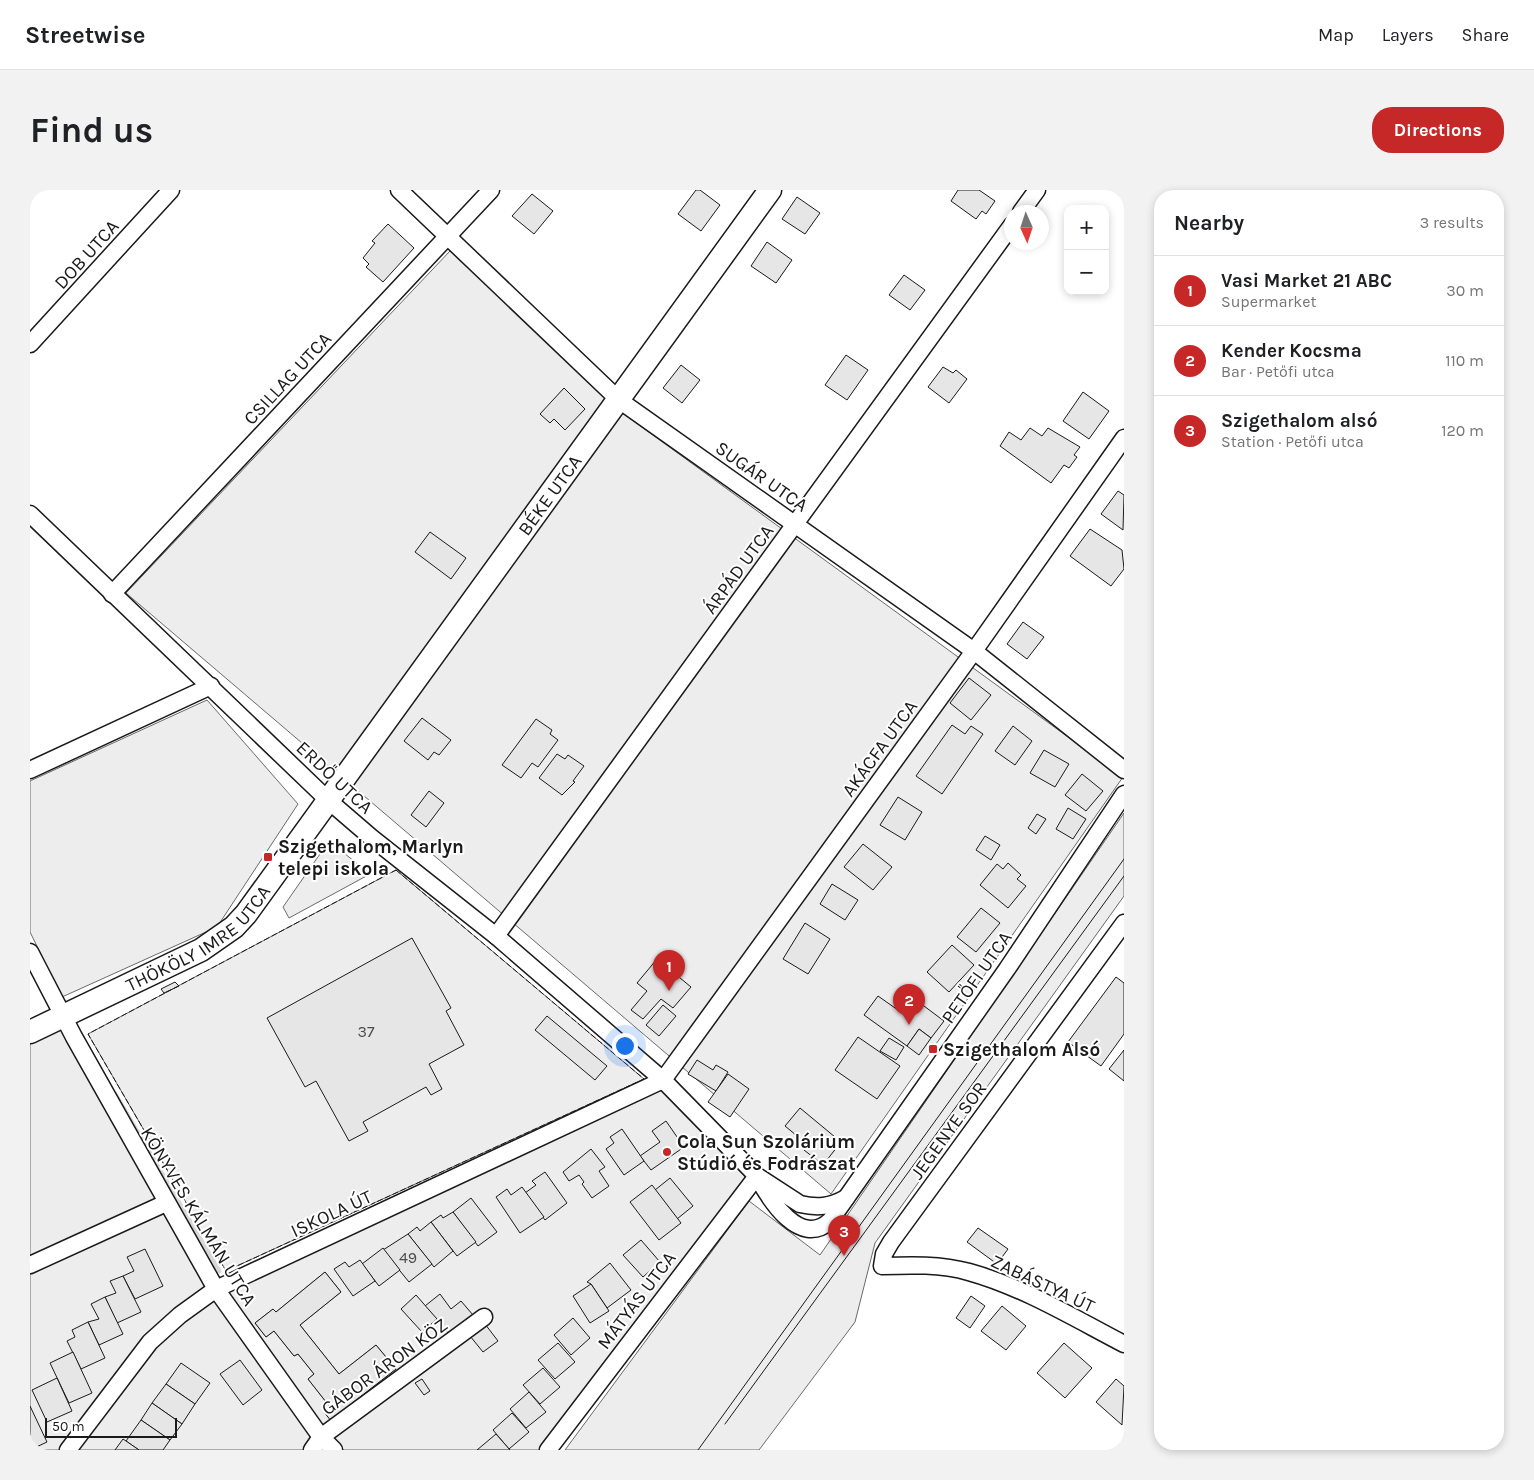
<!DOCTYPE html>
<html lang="en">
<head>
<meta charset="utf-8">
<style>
	body { margin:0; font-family:Karla,sans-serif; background:#f2f2f2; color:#202124 }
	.controls { position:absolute; right:15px; top:15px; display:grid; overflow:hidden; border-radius:10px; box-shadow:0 2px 8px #0003 }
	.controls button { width:45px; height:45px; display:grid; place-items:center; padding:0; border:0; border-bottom:1px solid #e0e0e0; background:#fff; color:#202124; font:25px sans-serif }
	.compass { position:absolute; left:974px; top:15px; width:45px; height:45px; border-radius:50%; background:#fff; box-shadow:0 2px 8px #0003; rotate:177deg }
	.scale { position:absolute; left:15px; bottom:12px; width:132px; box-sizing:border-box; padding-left:5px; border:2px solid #1a1a1a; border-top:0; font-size:14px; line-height:18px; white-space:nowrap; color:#1a1a1a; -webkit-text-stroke:4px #fff; paint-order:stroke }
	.you { position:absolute; left:594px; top:855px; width:18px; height:18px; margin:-12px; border:4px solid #fff; border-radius:50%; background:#1a73e8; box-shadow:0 0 0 8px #1a73e833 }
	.badge { display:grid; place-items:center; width:32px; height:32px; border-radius:50%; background:#c62828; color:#fff; font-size:16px; font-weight:700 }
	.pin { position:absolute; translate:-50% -41px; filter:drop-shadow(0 1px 2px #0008) }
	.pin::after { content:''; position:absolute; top:26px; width:18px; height:15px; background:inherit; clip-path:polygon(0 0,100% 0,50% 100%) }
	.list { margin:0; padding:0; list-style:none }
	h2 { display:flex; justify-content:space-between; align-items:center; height:65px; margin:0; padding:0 20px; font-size:21px }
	h2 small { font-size:16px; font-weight:400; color:#757577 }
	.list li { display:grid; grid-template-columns:32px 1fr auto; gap:15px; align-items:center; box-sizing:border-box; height:70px; padding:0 20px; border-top:1px solid #e0e0e0 }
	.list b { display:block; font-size:19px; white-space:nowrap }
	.list p { margin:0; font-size:16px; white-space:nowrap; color:#757577 }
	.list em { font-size:16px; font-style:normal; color:#757577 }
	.map { position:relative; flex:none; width:1094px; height:1260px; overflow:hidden; border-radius:20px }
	header { display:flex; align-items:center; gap:30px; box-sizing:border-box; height:70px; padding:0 25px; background:#fff; border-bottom:1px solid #e0e0e0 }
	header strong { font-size:24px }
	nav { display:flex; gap:28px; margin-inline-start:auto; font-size:18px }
	.intro { display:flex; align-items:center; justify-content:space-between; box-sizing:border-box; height:120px; padding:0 30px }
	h1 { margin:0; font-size:35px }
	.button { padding:12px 22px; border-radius:20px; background:#c62828; color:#fff; font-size:18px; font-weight:700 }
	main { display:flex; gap:30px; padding:0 30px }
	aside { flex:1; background:#fff; border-radius:20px; box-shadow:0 2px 8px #0003 }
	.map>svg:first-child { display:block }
</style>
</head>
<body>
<header>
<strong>Streetwise</strong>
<nav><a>Map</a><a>Layers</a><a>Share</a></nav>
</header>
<div class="intro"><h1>Find us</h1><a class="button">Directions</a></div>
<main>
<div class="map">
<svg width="1094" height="1260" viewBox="0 0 1094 1260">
	<rect width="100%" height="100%" fill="#fff"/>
	<g fill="#ededed" stroke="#6a6a6a" fill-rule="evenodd">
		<path d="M 420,61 L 594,224 L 1093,587 L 801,1004 L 96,403 Z"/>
		<path d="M 177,510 L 268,614 L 187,737 L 32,807 L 0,742 L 0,591 Z"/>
		<path d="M 1094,623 L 1094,706 L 845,1053 L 825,1132 L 729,1260 L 535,1260 L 719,1011 L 790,1065 Z"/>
		<path d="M 299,651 L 340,684 L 259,728 L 253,717 Z"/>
		<path d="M 366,680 L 614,889 L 196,1081 L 58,844 Z"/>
		<path d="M 32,827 L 185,1099 L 291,1246 L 302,1237 L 294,1241 L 196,1103 L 633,890 L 724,989 L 519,1260 L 0,1260 L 0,842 ZM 295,1082 L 311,1102 L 270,1135 L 309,1184 L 346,1155 L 366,1179 L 316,1218 L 320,1224 L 305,1235 L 294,1222 L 300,1217 L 278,1189 L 284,1184 L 268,1164 L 264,1166 L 244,1141 L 236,1147 L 225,1133 L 243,1119 L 246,1122 Z"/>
	</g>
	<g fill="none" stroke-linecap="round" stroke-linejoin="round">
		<path stroke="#d7d7d7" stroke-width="5" d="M 85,904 L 189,1081"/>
	</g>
	<g fill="#e6e6e6" stroke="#1a1a1a">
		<path d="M 666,0 L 670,0 L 690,15 L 671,41 L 648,24 Z"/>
		<path d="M 928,0 L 949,0 L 965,11 L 956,24 L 952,21 L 946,29 L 921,11 Z"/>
		<path d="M 502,4 L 523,21 L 504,44 L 482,26 Z"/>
		<path d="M 767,7 L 790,23 L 775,44 L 752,29 Z"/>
		<path d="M 358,34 L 384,58 L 353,92 L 336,77 L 339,74 L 333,68 L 345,53 L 342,51 Z"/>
		<path d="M 737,52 L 762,70 L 746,93 L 721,76 Z"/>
		<path d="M 874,85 L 895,100 L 880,120 L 859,105 Z"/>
		<path d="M 816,165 L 838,180 L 817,210 L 795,195 Z"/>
		<path d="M 651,175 L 670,190 L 652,213 L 633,198 Z"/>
		<path d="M 913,177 L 923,183 L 926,180 L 937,189 L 919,213 L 898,197 Z"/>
		<path d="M 534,198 L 555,219 L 535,240 L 524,229 L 520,233 L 510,224 Z"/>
		<path d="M 1053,202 L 1079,221 L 1059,249 L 1033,231 Z"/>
		<path d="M 1000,238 L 1012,246 L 1018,238 L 1050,257 L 1044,265 L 1047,267 L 1039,278 L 1034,275 L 1021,293 L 970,256 L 979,242 L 991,250 Z"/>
		<path d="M 1088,301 L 1094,305 L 1093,340 L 1071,324 Z"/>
		<path d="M 1060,339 L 1092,360 L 1094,379 L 1081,396 L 1040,366 Z"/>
		<path d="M 400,342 L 436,368 L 421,389 L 385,362 Z"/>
		<path d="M 993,432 L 1014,447 L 997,469 L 977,454 Z"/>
		<path d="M 939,488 L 961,505 L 941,530 L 920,513 Z"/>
		<path d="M 392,528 L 421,550 L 409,565 L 404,562 L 398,570 L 374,551 Z"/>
		<path d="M 506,529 L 522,540 L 520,544 L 528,550 L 508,577 L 502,573 L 491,588 L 472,575 Z"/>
		<path d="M 922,535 L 935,544 L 941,536 L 953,544 L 912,604 L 886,586 Z"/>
		<path d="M 983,536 L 1002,551 L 985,575 L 965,561 Z"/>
		<path d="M 1014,560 L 1039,574 L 1025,597 L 1000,583 Z"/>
		<path d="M 527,564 L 535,569 L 538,565 L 554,576 L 543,591 L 545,592 L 532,605 L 509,588 Z"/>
		<path d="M 1052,584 L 1073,601 L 1056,621 L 1035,605 Z"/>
		<path d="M 399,601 L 414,613 L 396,637 L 381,625 Z"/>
		<path d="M 868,607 L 892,622 L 875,650 L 850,635 Z"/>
		<path d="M 1038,618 L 1056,629 L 1043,649 L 1026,639 Z"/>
		<path d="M 1007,624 L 1016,629 L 1006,644 L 998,638 Z"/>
		<path d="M 955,646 L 970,655 L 961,670 L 946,660 Z"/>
		<path d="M 833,654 L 862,677 L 843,700 L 814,677 Z"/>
		<path d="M 978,673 L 991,685 L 987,689 L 996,696 L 978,718 L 950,695 L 967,674 L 973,679 Z"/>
		<path d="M 802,694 L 828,710 L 815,730 L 790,714 Z"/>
		<path d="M 951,718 L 970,733 L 946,762 L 927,747 Z"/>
		<path d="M 775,733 L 800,749 L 778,784 L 753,769 Z"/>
		<path d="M 382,748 L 421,818 L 416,821 L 434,855 L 399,874 L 412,899 L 401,905 L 396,897 L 333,932 L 338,941 L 319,951 L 286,891 L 275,897 L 237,828 Z"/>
		<path d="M 922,755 L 944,775 L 919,802 L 897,782 Z"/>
		<path d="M 627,769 L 661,797 L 643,818 L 631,809 L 613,829 L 601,820 L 617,801 L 607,793 Z"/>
		<path d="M 1086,787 L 1094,793 L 1094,844 L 1071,876 L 1038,852 Z"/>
		<path d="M 145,792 L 149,796 L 134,803 L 131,799 Z"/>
		<path d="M 848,806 L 875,825 L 886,810 L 914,831 L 901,848 L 889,839 L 877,856 L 834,825 Z"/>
		<path d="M 633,815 L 646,826 L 629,846 L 616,835 Z"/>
		<path d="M 517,826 L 577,876 L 565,890 L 505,840 Z"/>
		<path d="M 889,839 L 901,848 L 889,865 L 877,856 Z"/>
		<path d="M 828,847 L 870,876 L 847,909 L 805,880 Z"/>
		<path d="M 859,848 L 874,857 L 866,870 L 850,861 Z"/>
		<path d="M 1094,860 L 1094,891 L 1079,879 Z"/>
		<path d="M 667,870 L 683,880 L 686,875 L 698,882 L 686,901 L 658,884 Z"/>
		<path d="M 698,884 L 719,899 L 700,927 L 678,912 Z"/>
		<path d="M 770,918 L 811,952 L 793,975 L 774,960 L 778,955 L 755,936 Z"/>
		<path d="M 636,931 L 654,957 L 621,980 L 610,966 L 630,952 L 622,941 Z"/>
		<path d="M 592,939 L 614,971 L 594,985 L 576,959 L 584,953 L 580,947 Z"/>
		<path d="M 561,959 L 575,977 L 569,981 L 579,996 L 562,1008 L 552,994 L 554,992 L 549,985 L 539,991 L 533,982 Z"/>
		<path d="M 515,982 L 537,1013 L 515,1030 L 495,1003 L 506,995 L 502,991 Z"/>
		<path d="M 640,988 L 663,1016 L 647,1029 L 625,1000 Z"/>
		<path d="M 622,995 L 651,1033 L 629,1050 L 600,1012 Z"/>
		<path d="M 492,997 L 514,1027 L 490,1043 L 466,1007 L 477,999 L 481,1005 Z"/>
		<path d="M 441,1008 L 467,1042 L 448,1056 L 423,1022 Z"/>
		<path d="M 423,1022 L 446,1052 L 427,1066 L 401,1032 L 411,1025 L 413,1028 Z"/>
		<path d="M 401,1032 L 423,1061 L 404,1077 L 378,1044 L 387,1037 L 390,1041 Z"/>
		<path d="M 948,1038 L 978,1059 L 967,1074 L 937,1052 Z"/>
		<path d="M 378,1044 L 402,1074 L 379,1092 L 353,1060 Z"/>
		<path d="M 611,1050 L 630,1072 L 613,1087 L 593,1065 Z"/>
		<path d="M 353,1058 L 370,1080 L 349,1096 L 332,1074 Z"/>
		<path d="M 115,1059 L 133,1096 L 105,1109 L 93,1086 L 104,1081 L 97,1067 Z"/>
		<path d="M 330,1070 L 345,1091 L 323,1106 L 304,1079 L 315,1072 L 319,1077 Z"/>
		<path d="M 580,1073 L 601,1100 L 577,1118 L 561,1094 L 557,1092 Z"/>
		<path d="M 295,1082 L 311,1102 L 270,1135 L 309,1184 L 346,1155 L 366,1179 L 316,1218 L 305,1236 L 294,1222 L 300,1217 L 278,1189 L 284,1184 L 268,1164 L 264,1166 L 244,1141 L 236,1147 L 225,1133 L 243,1119 L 246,1122 Z"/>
		<path d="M 93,1086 L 111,1122 L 87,1133 L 75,1107 L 86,1103 L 80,1091 Z"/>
		<path d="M 561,1094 L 579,1121 L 560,1133 L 543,1106 Z"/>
		<path d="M 410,1104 L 421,1119 L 431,1111 L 443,1125 L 418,1143 L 395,1116 Z"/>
		<path d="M 386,1105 L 407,1129 L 392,1142 L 371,1119 Z"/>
		<path d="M 941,1106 L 955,1116 L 940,1138 L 926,1128 Z"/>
		<path d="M 75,1107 L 93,1144 L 69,1155 L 58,1132 L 69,1129 L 61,1114 Z"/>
		<path d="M 972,1116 L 996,1136 L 976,1160 L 951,1141 Z"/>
		<path d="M 543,1128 L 560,1148 L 541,1165 L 524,1145 Z"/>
		<path d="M 58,1132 L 75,1168 L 51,1179 L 37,1151 L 45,1147 L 42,1140 Z"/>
		<path d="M 455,1134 L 468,1151 L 453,1162 L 440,1146 Z"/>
		<path d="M 528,1153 L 545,1172 L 525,1189 L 508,1170 Z"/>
		<path d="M 1034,1153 L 1062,1178 L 1035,1208 L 1007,1183 Z"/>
		<path d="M 43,1162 L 62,1203 L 39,1213 L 20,1173 Z"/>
		<path d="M 210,1170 L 232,1200 L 213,1215 L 190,1184 Z"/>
		<path d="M 151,1173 L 180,1193 L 165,1214 L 136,1194 Z"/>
		<path d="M 513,1178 L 530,1197 L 510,1214 L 493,1195 Z"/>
		<path d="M 27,1188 L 42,1221 L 17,1232 L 2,1200 Z"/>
		<path d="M 392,1189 L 400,1201 L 394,1205 L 385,1193 Z"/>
		<path d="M 1086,1189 L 1094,1196 L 1092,1235 L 1066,1212 Z"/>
		<path d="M 136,1194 L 165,1214 L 152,1234 L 122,1213 Z"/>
		<path d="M 499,1202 L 516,1222 L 496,1238 L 480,1219 Z"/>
		<path d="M 122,1213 L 152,1234 L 140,1250 L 111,1230 Z"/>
		<path d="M 0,1216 L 17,1252 L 0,1260 Z"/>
		<path d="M 482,1223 L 499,1242 L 479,1259 L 463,1240 Z"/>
		<path d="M 111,1230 L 140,1250 L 133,1260 L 109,1260 L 96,1251 Z"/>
		<path d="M 466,1244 L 480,1260 L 447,1260 Z"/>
		<path d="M 93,1249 L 96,1251 L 109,1260 L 85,1260 Z"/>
	</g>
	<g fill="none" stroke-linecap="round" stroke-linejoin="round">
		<g stroke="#1a1a1a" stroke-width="19">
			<g id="street">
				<path d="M 369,0 L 589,210 L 944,461 L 1094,580"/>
				<path d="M 991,22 L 1007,0"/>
				<path d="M 0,154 L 141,0"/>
				<path d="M 0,324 L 299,611 L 342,648 L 466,746 L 633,890 L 727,986 L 770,1014 C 787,1018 800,1017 816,1008"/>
				<path d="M 82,404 L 461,0"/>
				<path d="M 0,580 L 181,496"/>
				<path d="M 1094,733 L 861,1052 L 854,1064 L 852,1076 C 880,1075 911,1074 939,1082 C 993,1097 1044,1128 1094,1154"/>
				<path d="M 466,746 L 982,35"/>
				<path d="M 0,762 L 44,847 L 186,1099 L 291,1247 L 304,1260"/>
				<path d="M 728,988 C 740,1010 770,1058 800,1031 L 977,779 L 1094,604"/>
				<path d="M 0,1075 L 136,1013"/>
				<path d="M 38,1260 L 120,1152 L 150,1125 L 186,1099 L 633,890 L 944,461 L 1094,248"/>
				<path d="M 282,1260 L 291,1247 L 454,1127"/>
				<path d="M 518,1260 L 727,986"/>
			</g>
		</g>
		<g stroke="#1a1a1a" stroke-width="25">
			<g id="secondary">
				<path id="s1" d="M 0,842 L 171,760 L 204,737 L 216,724 L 740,0"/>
			</g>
		</g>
		<use href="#street" stroke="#fff" stroke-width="16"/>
		<use href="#secondary" stroke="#fff" stroke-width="22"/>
		<g stroke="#1a1a1a" stroke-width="1">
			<path d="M 695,1234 L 1094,686"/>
			<path d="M 668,1260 L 1094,669"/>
		</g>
		<path stroke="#1a1a1a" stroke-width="1" stroke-dasharray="6 2.5" stroke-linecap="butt" d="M 366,680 L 614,889 L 196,1081 L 58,844 Z"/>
	</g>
	<g fill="#c62828" stroke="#fff" stroke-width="2">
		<rect x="233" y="662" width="10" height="10" rx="2.5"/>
		<rect x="898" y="854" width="10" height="10" rx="2.5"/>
		<circle cx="637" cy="962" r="5"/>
	</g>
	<g text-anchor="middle" stroke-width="4" stroke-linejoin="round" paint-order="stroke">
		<g font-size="16" fill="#4d4d4d">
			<text x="336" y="847">37</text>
			<text x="378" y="1073">49</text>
		</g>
		<g font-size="19" fill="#1a1a1a" stroke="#fff">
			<text transform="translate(56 64) rotate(-48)" y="7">DOB UTCA</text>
			<text transform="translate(257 188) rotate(-47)" y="7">CSILLAG UTCA</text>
			<text transform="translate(732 286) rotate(35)" y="7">SUGÁR UTCA</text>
			<text dy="7" stroke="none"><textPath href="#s1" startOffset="765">BÉKE UTCA</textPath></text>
			<text transform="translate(708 379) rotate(-54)" y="7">ÁRPÁD UTCA</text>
			<text transform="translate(849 558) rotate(-54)" y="7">AKÁCFA UTCA</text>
			<text transform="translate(305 587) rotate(43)" y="7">ERDŐ UTCA</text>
			<text dy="7" stroke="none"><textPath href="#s1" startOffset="194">THÖKÖLY IMRE UTCA</textPath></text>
			<text transform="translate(946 787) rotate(-55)" y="7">PETŐFI UTCA</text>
			<text transform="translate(918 940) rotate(-54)" y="7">JEGENYE SOR</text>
			<text transform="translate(301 1023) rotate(-25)" y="7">ISKOLA ÚT</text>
			<text transform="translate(169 1026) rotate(59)" y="7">KÖNYVES KÁLMÁN UTCA</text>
			<text transform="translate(1013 1093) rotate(25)" y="7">ZABÁSTYA ÚT</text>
			<text transform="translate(606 1110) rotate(-53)" y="7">MÁTYÁS UTCA</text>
			<text transform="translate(354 1176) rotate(-36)" y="7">GÁBOR ÁRON KÖZ</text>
		</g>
		<g font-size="19" font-weight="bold" fill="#1a1a1a" stroke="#fff" text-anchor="start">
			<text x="248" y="663">Szigethalom, Marlyn<tspan x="248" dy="22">telepi iskola</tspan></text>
			<text x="913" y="866">Szigethalom Alsó</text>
			<text x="647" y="958">Cola Sun Szolárium<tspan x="647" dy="22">Stúdió és Fodrászat</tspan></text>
		</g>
	</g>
</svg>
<div class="controls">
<button>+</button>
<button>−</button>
</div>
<svg class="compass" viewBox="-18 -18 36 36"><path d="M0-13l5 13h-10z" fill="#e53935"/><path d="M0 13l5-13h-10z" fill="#757577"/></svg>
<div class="scale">50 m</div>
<div class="you"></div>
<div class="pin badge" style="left:639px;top:801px">1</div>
<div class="pin badge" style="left:879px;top:835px">2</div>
<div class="pin badge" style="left:814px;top:1066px">3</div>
</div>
<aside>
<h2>Nearby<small>3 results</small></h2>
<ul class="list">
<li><span class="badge">1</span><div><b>Vasi Market 21 ABC</b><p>Supermarket</p></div><em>30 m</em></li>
<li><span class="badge">2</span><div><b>Kender Kocsma</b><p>Bar · Petőfi utca</p></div><em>110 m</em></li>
<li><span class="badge">3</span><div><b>Szigethalom alsó</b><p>Station · Petőfi utca</p></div><em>120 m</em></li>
</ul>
</aside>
</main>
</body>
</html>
